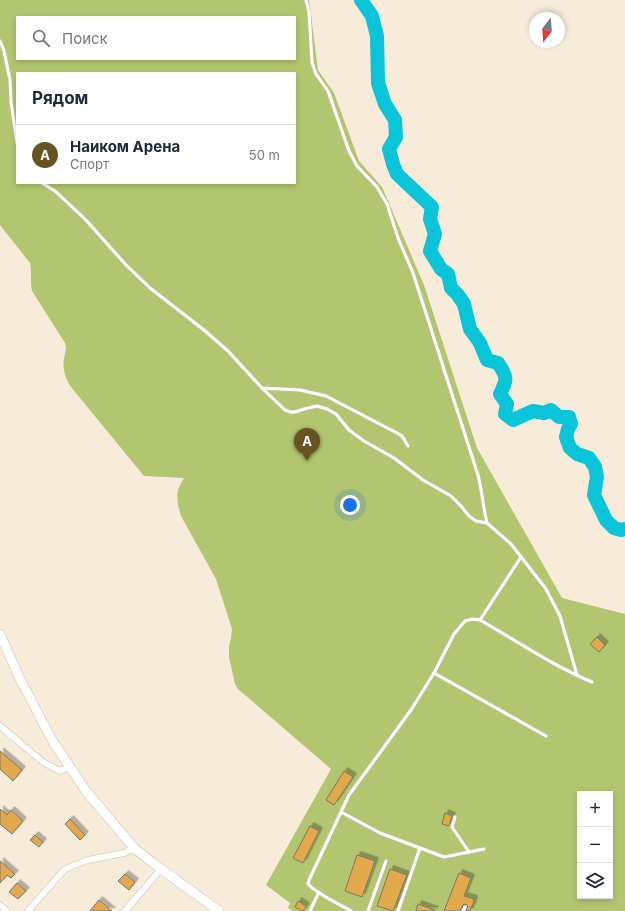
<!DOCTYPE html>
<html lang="ru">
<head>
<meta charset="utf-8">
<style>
	body { margin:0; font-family:Inter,sans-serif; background:#f2f2f3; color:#1f2937 }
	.controls { position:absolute; right:12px; bottom:12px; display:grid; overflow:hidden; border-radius:0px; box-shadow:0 2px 6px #0003 }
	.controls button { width:36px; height:36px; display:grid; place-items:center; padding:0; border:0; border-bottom:1px solid #e0e1e3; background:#fff; color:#1f2937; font:20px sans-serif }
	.compass { position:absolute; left:529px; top:12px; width:36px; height:36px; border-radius:50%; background:#fff; box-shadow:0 2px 6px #0003; rotate:197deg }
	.you { position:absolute; left:350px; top:505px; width:14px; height:14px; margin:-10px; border:3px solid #fff; border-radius:50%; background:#1a73e8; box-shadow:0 0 0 6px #1a73e833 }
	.badge { display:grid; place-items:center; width:26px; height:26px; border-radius:50%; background:#685322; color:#fff; font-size:13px; font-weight:700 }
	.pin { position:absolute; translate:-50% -33px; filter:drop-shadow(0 1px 2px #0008) }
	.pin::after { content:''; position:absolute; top:21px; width:14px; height:12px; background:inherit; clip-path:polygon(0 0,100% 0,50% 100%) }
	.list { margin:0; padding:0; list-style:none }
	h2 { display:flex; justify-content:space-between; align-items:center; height:52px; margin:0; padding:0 16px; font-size:17px }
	h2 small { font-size:13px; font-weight:400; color:#747a83 }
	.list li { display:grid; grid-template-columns:26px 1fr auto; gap:12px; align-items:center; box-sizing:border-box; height:60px; padding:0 16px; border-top:1px solid #e0e1e3 }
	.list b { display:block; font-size:15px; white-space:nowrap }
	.list p { margin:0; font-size:13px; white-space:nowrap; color:#747a83 }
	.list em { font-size:13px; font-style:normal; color:#747a83 }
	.icon { flex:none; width:22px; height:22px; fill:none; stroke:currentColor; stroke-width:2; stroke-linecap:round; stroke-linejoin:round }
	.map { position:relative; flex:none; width:625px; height:911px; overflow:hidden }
	.search { position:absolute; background:#fff; box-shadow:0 2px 6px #0003; left:16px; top:16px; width:280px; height:44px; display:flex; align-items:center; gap:10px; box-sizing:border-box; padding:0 14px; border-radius:0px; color:#747a83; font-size:15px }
	.panel { position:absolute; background:#fff; box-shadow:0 2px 6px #0003; left:16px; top:72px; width:280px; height:112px; border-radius:0px }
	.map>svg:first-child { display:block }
</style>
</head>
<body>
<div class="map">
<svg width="625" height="911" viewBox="0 0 625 911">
	<defs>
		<filter id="shadow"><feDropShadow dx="3.5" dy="-3.5" stdDeviation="0" flood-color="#0004"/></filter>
	</defs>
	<rect width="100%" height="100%" fill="#f7ebda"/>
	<path fill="#b2c66f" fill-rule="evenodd" d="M 0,0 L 309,0 L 318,70 L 334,93 L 359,161 L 382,187 L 424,285 L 477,448 L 562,598 L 625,614 L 625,911 L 293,911 L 288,908 L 290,903 L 266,885 L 331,769 L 238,689 L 235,684 L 229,657 L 229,647 L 231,638 L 232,629 L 216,579 L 181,516 C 176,499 175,492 184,478 L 144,476 L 71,387 C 66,379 62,369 64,359 C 65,353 67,349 65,343 L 32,291 C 30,282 32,273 30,263 L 0,225 ZM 17,17 L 295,17 L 295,59 L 17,59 ZM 17,73 L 295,73 L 295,183 L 17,183 ZM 580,794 L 610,794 L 610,896 L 580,896 Z"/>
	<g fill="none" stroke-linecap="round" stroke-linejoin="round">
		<path stroke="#0ac5d9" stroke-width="14" d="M 361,0 L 372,16 L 377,36 L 378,83 L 385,104 L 395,120 L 396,137 L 389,149 L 393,164 L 397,174 L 432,207 L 430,219 L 435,234 L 430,251 L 441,269 L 448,274 L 451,288 L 458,295 L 464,304 L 470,329 L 480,343 L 487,360 L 498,363 C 508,378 507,379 500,394 L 507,404 L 505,414 L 513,420 L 533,411 L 544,413 L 551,410 L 559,417 L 569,417 L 571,424 L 568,429 L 566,437 L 570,448 L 577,454 L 589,458 L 595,467 L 597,477 L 594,495 L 606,520 L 614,528 L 621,530 L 625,529"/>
	</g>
	<g fill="#e3aa4d" stroke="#7e7465" filter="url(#shadow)">
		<path d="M 597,637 L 605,645 L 599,652 L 590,644 Z"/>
		<path d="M 0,751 L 22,770 L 13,781 L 0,769 Z"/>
		<path d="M 344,771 L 353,777 L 334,805 L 326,800 Z"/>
		<path d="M 0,809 L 7,815 L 11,810 L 23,821 L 12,834 L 0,824 Z"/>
		<path d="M 445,813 L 452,816 L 449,826 L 442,824 Z"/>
		<path d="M 70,819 L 85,835 L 80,840 L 65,824 Z"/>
		<path d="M 310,826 L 319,831 L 303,863 L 293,858 Z"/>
		<path d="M 35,835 L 43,842 L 39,847 L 30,840 Z"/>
		<path d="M 357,855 L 375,861 L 362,897 L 345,891 Z"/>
		<path d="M 0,861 L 15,874 L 11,878 L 7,875 L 0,883 Z"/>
		<path d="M 390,869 L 407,875 L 393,911 L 377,906 Z"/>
		<path d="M 459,873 L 471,878 L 464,896 L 474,899 L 473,900 L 474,900 L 472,907 L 471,907 L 470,911 L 466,911 L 468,906 L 467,905 L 464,904 L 462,906 L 460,911 L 444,911 Z"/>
		<path d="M 125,874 L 135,882 L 129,890 L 118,881 Z"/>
		<path d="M 17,883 L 26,891 L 18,899 L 9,892 Z"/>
		<path d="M 99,900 L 112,911 L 90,911 Z"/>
		<path d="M 298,901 L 306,906 L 303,911 L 302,911 L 295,907 Z"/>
		<path d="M 418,904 L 435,910 L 435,911 L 416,911 Z"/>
	</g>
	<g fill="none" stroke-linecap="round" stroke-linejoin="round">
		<g stroke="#c8bdac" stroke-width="4">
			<g id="lane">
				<path d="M 306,0 L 309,12 L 312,62 L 316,74 L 328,91 L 349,151 L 357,166 L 377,187 L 387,204 L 398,238 L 413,273 L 478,475 C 482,491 483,507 487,523"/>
				<path d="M 0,41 L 4,51 L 10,80 L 11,102 L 17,143"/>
				<path d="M 42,183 L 55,191 L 85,219 L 126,265 L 150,288 L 204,330 L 228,351 L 262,388 L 300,390 L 326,396 L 397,433 L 402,436 L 408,446"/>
				<path d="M 262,388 L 285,410 L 291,412 L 295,412 L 304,409 L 317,406 L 327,409 L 336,414 L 349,430 L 364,441 L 394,458 L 423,480 L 451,496 L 461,506 L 469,516 L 476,521 L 487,523 L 511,544 L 546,589 L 560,616 L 577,675"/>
				<path d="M 480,620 L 521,557"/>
				<path d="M 434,673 L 546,736"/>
				<path d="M 341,812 L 380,833 L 444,857 L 484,849"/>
				<path d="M 455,817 L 452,827 L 469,852"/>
				<path d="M 310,911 L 319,892"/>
				<path d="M 351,911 C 339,904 317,894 308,884 L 309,880 L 349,795 L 411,710 L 434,673 L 454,634 L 465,621 L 473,619 L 480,620 C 517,641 553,666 592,682"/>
				<path d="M 368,911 L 386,861"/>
				<path d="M 398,911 L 420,848"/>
				<path d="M 463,911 L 465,907"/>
			</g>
		</g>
		<g stroke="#c8bdac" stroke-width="7">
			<g id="street">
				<path d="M 0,726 L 43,762 L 59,771 L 70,767"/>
				<path d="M 0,905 L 7,911"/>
				<path d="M 28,911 L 65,869 L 88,860 L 124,853 L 134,848"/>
				<path d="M 125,911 L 161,869"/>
			</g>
		</g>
		<g stroke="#c8bdac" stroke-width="10">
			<path id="secondary" d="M 0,634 L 19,677 L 52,740 L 86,791 L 134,848 L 161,869 L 219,911"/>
		</g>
		<use href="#lane" stroke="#fff" stroke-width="3"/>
		<use href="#street" stroke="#fff" stroke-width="6"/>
		<use href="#secondary" stroke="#fff" stroke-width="9"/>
	</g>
</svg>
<div class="controls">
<button>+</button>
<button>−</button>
<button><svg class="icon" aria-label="layers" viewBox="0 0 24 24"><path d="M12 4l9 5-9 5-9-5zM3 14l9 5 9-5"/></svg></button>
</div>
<svg class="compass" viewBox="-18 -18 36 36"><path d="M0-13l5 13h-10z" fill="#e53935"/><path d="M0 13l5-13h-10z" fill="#747a83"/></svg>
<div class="you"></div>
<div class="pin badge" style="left:307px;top:461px">A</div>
<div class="search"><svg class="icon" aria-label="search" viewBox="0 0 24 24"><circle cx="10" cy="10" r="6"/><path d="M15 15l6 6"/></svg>Поиск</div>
<section class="panel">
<h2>Рядом<small></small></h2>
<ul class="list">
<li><span class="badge">A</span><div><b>Наиком Арена</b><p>Спорт</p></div><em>50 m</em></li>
</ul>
</section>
</div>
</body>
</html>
